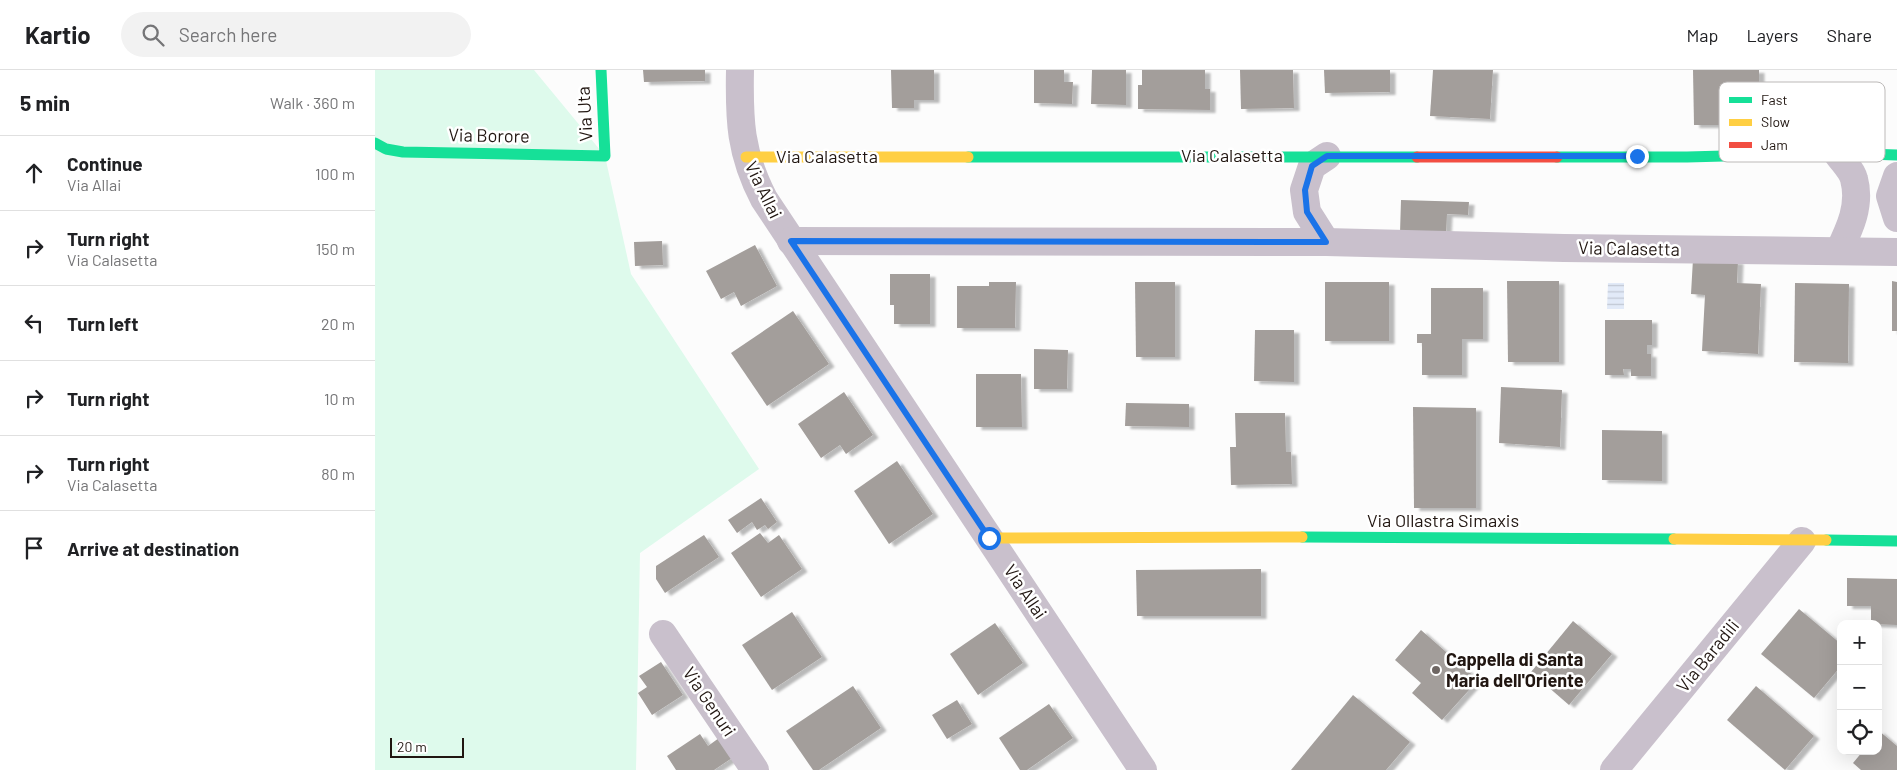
<!DOCTYPE html>
<html lang="en">
<head>
<meta charset="utf-8">
<style>
	body { margin:0; font-family:Barlow,sans-serif; background:#f2f2f2; color:#202124 }
	.controls { position:absolute; right:15px; bottom:15px; display:grid; overflow:hidden; border-radius:10px; box-shadow:0 5px 20px #0002 }
	.controls button { width:45px; height:45px; display:grid; place-items:center; padding:0; border:0; border-bottom:1px solid #e0e0e0; background:#fff; color:#202124; font:25px sans-serif }
	.scale { position:absolute; left:15px; bottom:12px; width:74px; box-sizing:border-box; padding-left:5px; border:2px solid #211611; border-top:0; font-size:14px; line-height:18px; white-space:nowrap; color:#211611; -webkit-text-stroke:4px #fff; paint-order:stroke }
	.stop { position:absolute; width:15px; height:15px; margin:-11px; border:4px solid #1a73e8; border-radius:50%; background:#fff }
	.stop.end { background:#1a73e8; border-color:#fff; box-shadow:0 1px 5px #0008 }
	.list { margin:0; padding:0; list-style:none }
	h2 { display:flex; justify-content:space-between; align-items:center; height:65px; margin:0; padding:0 20px; font-size:21px }
	h2 small { font-size:16px; font-weight:400; color:#757577 }
	.list li { display:grid; grid-template-columns:32px 1fr auto; gap:15px; align-items:center; box-sizing:border-box; height:75px; padding:0 20px; border-top:1px solid #e0e0e0 }
	.list b { display:block; font-size:19px; white-space:nowrap }
	.list p { margin:0; font-size:16px; white-space:nowrap; color:#757577 }
	.list em { font-size:16px; font-style:normal; color:#757577 }
	.icon { flex:none; width:28px; height:28px; fill:none; stroke:currentColor; stroke-width:2; stroke-linecap:round; stroke-linejoin:round }
	.map { position:relative; flex:none; width:1522px; height:700px; overflow:hidden }
	header { display:flex; align-items:center; gap:30px; box-sizing:border-box; height:70px; padding:0 25px; background:#fff; border-bottom:1px solid #e0e0e0 }
	header strong { font-size:24px }
	nav { display:flex; gap:28px; margin-inline-start:auto; font-size:18px }
	.search { width:350px; height:45px; background:#f2f2f2; display:flex; align-items:center; gap:12px; box-sizing:border-box; padding:0 18px; border-radius:28px; color:#757577; font-size:19px }
	main { display:flex }
	aside { flex:1; background:#fff }
	.map>svg:first-child { display:block }
</style>
</head>
<body>
<header>
<strong>Kartio</strong>
<div class="search"><svg class="icon" aria-label="search" viewBox="0 0 24 24"><circle cx="10" cy="10" r="6"/><path d="M15 15l6 6"/></svg>Search here</div>
<nav><a>Map</a><a>Layers</a><a>Share</a></nav>
</header>
<main>
<aside>
<h2>5 min<small>Walk · 360 m</small></h2>
<ul class="list">
<li><svg class="icon" aria-label="ahead" viewBox="0 0 24 24"><path d="M12 20V5M6 11l6-6 6 6"/></svg><div><b>Continue</b><p>Via Allai</p></div><em>100 m</em></li>
<li><svg class="icon" aria-label="right" viewBox="0 0 24 24"><path d="M7 20v-9h11M14 6l5 5-5 5"/></svg><div><b>Turn right</b><p>Via Calasetta</p></div><em>150 m</em></li>
<li><svg class="icon" aria-label="left" viewBox="0 0 24 24"><path d="M17 20v-9H6M10 6l-5 5 5 5"/></svg><div><b>Turn left</b></div><em>20 m</em></li>
<li><svg class="icon" aria-label="right" viewBox="0 0 24 24"><path d="M7 20v-9h11M14 6l5 5-5 5"/></svg><div><b>Turn right</b></div><em>10 m</em></li>
<li><svg class="icon" aria-label="right" viewBox="0 0 24 24"><path d="M7 20v-9h11M14 6l5 5-5 5"/></svg><div><b>Turn right</b><p>Via Calasetta</p></div><em>80 m</em></li>
<li><svg class="icon" aria-label="arrive" viewBox="0 0 24 24"><path d="M6 21V4h12l-3 4 3 4H6"/></svg><div><b>Arrive at destination</b></div></li>
</ul>
</aside>
<div class="map">
<svg width="1522" height="700" viewBox="0 0 1522 700">
	<defs>
		<pattern id="water-rules" width="6" height="5" patternUnits="userSpaceOnUse" patternTransform="scale(1.25)"><rect width="6" height="5" fill="#e2eaf8"/><path d="M0 2.5h6" fill="none" stroke="#c2c8d4"/></pattern>
		<filter id="shadow"><feDropShadow dx="5.5" dy="3" stdDeviation="1" flood-color="#0004"/></filter>
	</defs>
	<rect width="100%" height="100%" fill="#fcfcfc"/>
	<path fill="#defaec" d="M 0,0 L 159,0 L 230,86 L 256,204 L 384,399 L 265,483 L 261,700 L 0,700 Z"/>
	<path fill="url(#water-rules)" d="M 1233,213 L 1249,213 L 1249,239 L 1232,239 Z"/>
	<g fill="#a39e9b" filter="url(#shadow)">
		<path d="M 268,0 L 330,0 L 330,11 L 269,12 Z"/>
		<path d="M 516,0 L 559,0 L 559,30 L 539,30 L 539,38 L 517,38 Z"/>
		<path d="M 659,0 L 689,0 L 689,12 L 698,12 L 697,34 L 659,33 Z"/>
		<path d="M 717,0 L 751,0 L 751,35 L 716,34 Z"/>
		<path d="M 767,0 L 830,0 L 830,19 L 835,19 L 835,40 L 763,39 L 763,15 L 767,15 Z"/>
		<path d="M 865,0 L 918,0 L 919,38 L 866,39 Z"/>
		<path d="M 949,0 L 1015,0 L 1015,22 L 950,23 Z"/>
		<path d="M 1058,0 L 1118,0 L 1115,49 L 1055,46 Z"/>
		<path d="M 1318,0 L 1384,0 L 1384,55 L 1319,55 Z"/>
		<path d="M 1026,130 L 1094,132 L 1093,145 L 1072,144 L 1071,164 L 1025,163 Z"/>
		<path d="M 287,171 L 288,195 L 260,196 L 259,172 Z"/>
		<path d="M 380,175 L 402,216 L 366,236 L 359,222 L 346,229 L 331,201 Z"/>
		<path d="M 1318,189 L 1363,191 L 1362,213 L 1386,214 L 1383,284 L 1327,281 L 1330,225 L 1316,224 Z"/>
		<path d="M 515,204 L 555,204 L 555,254 L 519,254 L 519,235 L 515,235 Z"/>
		<path d="M 1132,211 L 1184,211 L 1184,292 L 1133,292 Z"/>
		<path d="M 1517,211 L 1522,212 L 1522,261 L 1517,261 Z"/>
		<path d="M 614,212 L 641,212 L 640,258 L 582,258 L 582,216 L 614,216 Z"/>
		<path d="M 760,212 L 800,212 L 800,287 L 761,287 Z"/>
		<rect x="950" y="212" width="64" height="59"/>
		<path d="M 1420,213 L 1474,214 L 1473,293 L 1419,292 Z"/>
		<path d="M 1056,218 L 1108,218 L 1108,269 L 1087,269 L 1087,305 L 1047,305 L 1047,273 L 1042,273 L 1042,264 L 1056,264 Z"/>
		<path d="M 418,241 L 454,294 L 392,336 L 356,283 Z"/>
		<path d="M 1230,250 L 1277,250 L 1277,275 L 1272,275 L 1272,284 L 1276,284 L 1276,306 L 1256,306 L 1256,299 L 1248,299 L 1249,305 L 1230,305 Z"/>
		<path d="M 880,260 L 919,260 L 919,312 L 879,311 Z"/>
		<path d="M 659,279 L 693,280 L 692,319 L 659,319 Z"/>
		<path d="M 601,304 L 646,304 L 647,357 L 601,357 Z"/>
		<path d="M 1126,317 L 1187,320 L 1185,377 L 1124,373 Z"/>
		<path d="M 469,322 L 498,365 L 471,384 L 465,375 L 446,388 L 423,354 Z"/>
		<path d="M 751,333 L 814,334 L 814,357 L 750,356 Z"/>
		<path d="M 1038,337 L 1101,338 L 1101,438 L 1039,438 Z"/>
		<path d="M 860,343 L 910,343 L 911,382 L 916,382 L 917,414 L 856,415 L 855,377 L 861,377 Z"/>
		<path d="M 1227,360 L 1287,361 L 1287,411 L 1227,410 Z"/>
		<path d="M 522,391 L 558,444 L 514,474 L 479,421 Z"/>
		<path d="M 386,428 L 402,452 L 393,459 L 390,455 L 382,460 L 377,452 L 362,463 L 353,450 Z"/>
		<path d="M 385,463 L 393,473 L 404,465 L 427,499 L 386,527 L 356,483 Z"/>
		<path d="M 329,465 L 344,487 L 290,523 L 281,509 L 281,496 Z"/>
		<path d="M 886,499 L 886,546 L 762,546 L 761,500 Z"/>
		<path d="M 1472,508 L 1522,509 L 1522,555 L 1496,554 L 1496,536 L 1472,536 Z"/>
		<path d="M 1424,539 L 1466,574 L 1466,596 L 1439,628 L 1386,584 Z"/>
		<path d="M 417,542 L 447,587 L 397,620 L 367,575 Z"/>
		<path d="M 1198,551 L 1237,584 L 1194,635 L 1156,602 Z"/>
		<path d="M 620,553 L 648,593 L 603,625 L 575,584 Z"/>
		<path d="M 1046,560 L 1103,610 L 1067,650 L 1037,623 L 1046,613 L 1020,590 Z"/>
		<path d="M 286,592 L 308,625 L 277,645 L 263,623 L 272,617 L 264,606 Z"/>
		<path d="M 478,616 L 506,658 L 444,700 L 438,700 L 411,661 Z"/>
		<path d="M 1381,616 L 1439,666 L 1410,700 L 1352,650 Z"/>
		<path d="M 978,625 L 1035,672 L 1011,700 L 916,700 Z"/>
		<path d="M 582,630 L 597,654 L 572,669 L 557,645 Z"/>
		<path d="M 674,634 L 698,668 L 652,700 L 645,700 L 624,668 Z"/>
		<path d="M 1503,660 L 1522,676 L 1522,700 L 1486,700 L 1478,693 L 1488,681 L 1503,681 Z"/>
		<path d="M 325,664 L 333,676 L 344,668 L 357,688 L 339,700 L 301,700 L 292,686 Z"/>
	</g>
	<g fill="none" stroke-linecap="round" stroke-linejoin="round">
		<g stroke="#c9c0cc" stroke-width="28">
			<path d="M 365,0 C 364,50 365,83 389,129 L 768,700"/>
			<path d="M 1462,83 C 1467,91 1477,100 1479,109 C 1486,135 1475,158 1464,181"/>
			<path d="M 1522,106 L 1515,126 L 1522,148"/>
			<path d="M 416,171 L 951,172 L 1189,178 L 1522,182"/>
			<path d="M 951,172 L 932,142 L 929,120 L 937,96 L 952,86"/>
			<path d="M 288,564 L 380,700"/>
			<path d="M 1239,700 L 1427,471"/>
		</g>
		<g stroke="#16e098" stroke-width="11">
			<path d="M 0,73 L 11,79 L 28,82 L 230,86 L 226,0"/>
			<path d="M 593,87 L 1042,87"/>
			<path d="M 1182,87 L 1312,87 L 1462,83 L 1522,85"/>
			<path d="M 927,467 L 1299,469"/>
			<path d="M 1451,470 L 1522,471"/>
		</g>
		<g stroke="#ffcf43" stroke-width="11">
			<path d="M 371,87 L 593,87"/>
			<path d="M 614,468 L 927,467"/>
			<path d="M 1299,469 L 1451,470"/>
		</g>
		<path stroke="#f24e42" stroke-width="11" d="M 1042,87 L 1182,87"/>
	</g>
	<g fill="none" stroke-linecap="round" stroke-linejoin="round">
		<path stroke="#1a73e8" stroke-width="6" d="M 614,468 L 416,171 L 951,172 L 932,142 L 930,120 L 937,96 L 952,86 L 1262,86"/>
	</g>
	<circle fill="#6e6663" stroke="#fff" stroke-width="2" cx="1061" cy="600" r="5"/>
	<g text-anchor="middle" stroke-width="5" stroke-linejoin="round" paint-order="stroke">
		<g font-size="18" fill="#211611" stroke="#fff">
			<text transform="translate(210 44) rotate(-93)" y="6">Via Uta</text>
			<text transform="translate(114 66) rotate(1)" y="6">Via Borore</text>
			<text x="857" y="92">Via Calasetta</text>
			<text x="452" y="93">Via Calasetta</text>
			<text transform="translate(388 120) rotate(64)" y="6">Via Allai</text>
			<text transform="translate(1254 179) rotate(1)" y="6">Via Calasetta</text>
			<text x="1068" y="457">Via Ollastra Simaxis</text>
			<text transform="translate(650 522) rotate(56)" y="6">Via Allai</text>
			<text transform="translate(1333 586) rotate(-51)" y="6">Via Baradili</text>
			<text transform="translate(334 632) rotate(56)" y="6">Via Genuri</text>
		</g>
		<g font-size="18" font-weight="bold" fill="#211611" stroke="#fff" text-anchor="start">
			<text x="1071" y="596">Cappella di Santa<tspan x="1071" dy="21">Maria dell'Oriente</tspan></text>
		</g>
	</g>
	<rect x="1344" y="12" width="166" height="80" rx="8" fill="#fff" stroke="#bcb9b8" stroke-width="1"/>
	<rect x="1354" y="27" width="23" height="6" fill="#16e098"/>
	<rect x="1354" y="49" width="23" height="7" fill="#ffcf43"/>
	<rect x="1354" y="72" width="23" height="6" fill="#f24e42"/>
	<g font-size="14" fill="#211611">
		<text x="1386" y="35">Fast</text>
		<text x="1386" y="57">Slow</text>
		<text x="1386" y="80">Jam</text>
	</g>
</svg>
<div class="controls">
<button>+</button>
<button>−</button>
<button><svg class="icon" aria-label="locate" viewBox="0 0 24 24"><circle cx="12" cy="12" r="6"/><path d="M12 2v4M12 18v4M2 12h4M18 12h4"/></svg></button>
</div>
<div class="scale">20 m</div>
<div class="stop" style="left:614px;top:468px"></div>
<div class="stop end" style="left:1262px;top:86px"></div>
</div>
</main>
</body>
</html>
